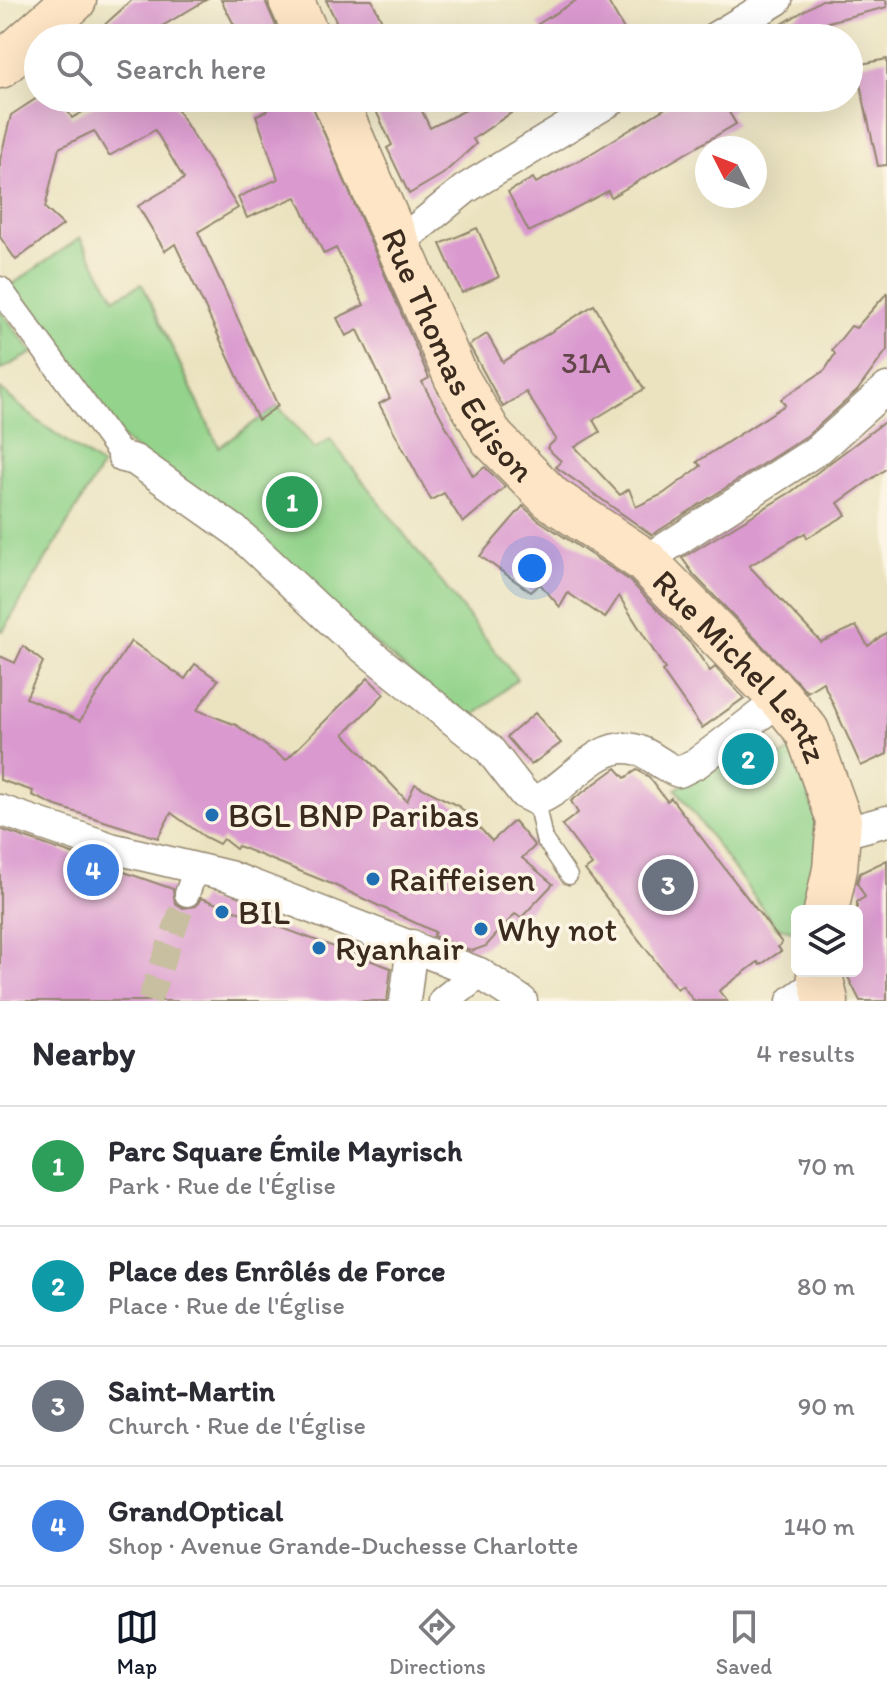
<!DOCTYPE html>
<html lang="en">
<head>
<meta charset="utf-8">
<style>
	body { margin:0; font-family:Itim,sans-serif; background:#f7f7f7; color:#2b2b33 }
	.controls { position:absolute; right:24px; bottom:24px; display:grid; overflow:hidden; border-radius:12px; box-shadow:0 8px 32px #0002 }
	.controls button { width:72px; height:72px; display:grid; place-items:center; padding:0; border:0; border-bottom:2px solid #e1e1e2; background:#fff; color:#2b2b33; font:40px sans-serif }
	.compass { position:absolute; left:695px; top:136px; width:72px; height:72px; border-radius:50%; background:#fff; box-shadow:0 8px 32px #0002; rotate:312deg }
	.you { position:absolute; left:532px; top:568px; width:28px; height:28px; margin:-20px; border:6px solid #fff; border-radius:50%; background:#1a73e8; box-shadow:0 0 0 12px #1a73e833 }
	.badge { display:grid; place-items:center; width:52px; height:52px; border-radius:50%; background:#111827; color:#fff; font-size:26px; font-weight:700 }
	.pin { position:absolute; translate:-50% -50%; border:4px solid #fff; box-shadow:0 2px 8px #0006 }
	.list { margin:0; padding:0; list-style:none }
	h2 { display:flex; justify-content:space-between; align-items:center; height:104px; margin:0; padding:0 32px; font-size:34px }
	h2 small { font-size:26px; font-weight:400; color:#7c7c81 }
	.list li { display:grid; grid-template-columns:52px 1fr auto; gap:24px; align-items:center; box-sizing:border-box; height:120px; padding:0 32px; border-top:2px solid #e1e1e2 }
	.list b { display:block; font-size:30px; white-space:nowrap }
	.list p { margin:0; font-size:26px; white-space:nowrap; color:#7c7c81 }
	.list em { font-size:26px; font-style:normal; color:#7c7c81 }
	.icon { flex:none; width:44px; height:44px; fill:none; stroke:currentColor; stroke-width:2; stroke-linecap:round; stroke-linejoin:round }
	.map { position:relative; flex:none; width:887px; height:1001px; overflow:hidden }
	.search { position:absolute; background:#fff; box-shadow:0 8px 32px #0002; left:24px; right:24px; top:24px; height:88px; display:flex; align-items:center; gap:20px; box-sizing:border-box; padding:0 28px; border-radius:44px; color:#7c7c81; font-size:30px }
	.sheet { height:584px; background:#fff }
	nav { display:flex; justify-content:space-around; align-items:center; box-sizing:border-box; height:112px; border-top:2px solid #e1e1e2; background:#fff; font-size:22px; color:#7c7c81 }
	nav a { display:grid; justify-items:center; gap:4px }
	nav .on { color:#111827 }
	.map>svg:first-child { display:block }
</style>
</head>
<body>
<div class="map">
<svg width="887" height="1001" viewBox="0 0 887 1001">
	<rect width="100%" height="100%" fill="#fcf5e5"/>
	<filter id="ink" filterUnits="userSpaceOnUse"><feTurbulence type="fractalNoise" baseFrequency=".0125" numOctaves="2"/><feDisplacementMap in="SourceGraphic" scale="16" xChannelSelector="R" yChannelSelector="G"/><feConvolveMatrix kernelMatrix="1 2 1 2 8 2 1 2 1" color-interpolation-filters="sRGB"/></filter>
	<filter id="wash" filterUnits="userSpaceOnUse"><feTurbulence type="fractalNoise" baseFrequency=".006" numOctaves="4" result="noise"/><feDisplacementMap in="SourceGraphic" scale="32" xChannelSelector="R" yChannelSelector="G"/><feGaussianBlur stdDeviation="1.8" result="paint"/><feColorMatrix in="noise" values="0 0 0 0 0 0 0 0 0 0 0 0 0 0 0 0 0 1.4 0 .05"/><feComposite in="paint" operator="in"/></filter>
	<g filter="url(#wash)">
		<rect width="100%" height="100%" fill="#ebe3c0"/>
		<g fill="#93d38b" stroke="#677e54" stroke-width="2">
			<path d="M 80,238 L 115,298 L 142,284 L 219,447 L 278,406 L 315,449 L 330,439 L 517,679 L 469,720 L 124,440 L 10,286 Z"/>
			<path d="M 0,310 L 33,353 L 0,370 Z"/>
			<path d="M 0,389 L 39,422 L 102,466 L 3,631 L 0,629 Z"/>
			<path d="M 762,725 L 781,757 L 795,748 L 818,827 L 809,911 L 797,911 L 797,932 L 776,927 L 676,789 Z"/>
		</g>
		<g id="blocks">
			<g fill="#da99cf">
				<path d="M 132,0 L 206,0 L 142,38 L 90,38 Z"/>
				<path d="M 221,0 L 265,0 L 281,38 L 241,38 Z"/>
				<path d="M 326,0 L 372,0 L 390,38 L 344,38 Z"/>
				<path d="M 577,0 L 607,0 L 629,38 L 546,38 L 538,24 Z"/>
				<path d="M 822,0 L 886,0 L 887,7 L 828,22 L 838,38 L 759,38 Z"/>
				<path d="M 887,59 L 887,165 L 878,166 L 856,65 Z"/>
				<path d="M 37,98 L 60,98 L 72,118 L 108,98 L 170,98 L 238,208 L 198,232 L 278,406 L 258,420 L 175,244 L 165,251 L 138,206 L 184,179 L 155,130 L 109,156 L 94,131 L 59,148 L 45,208 L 63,225 L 16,260 L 0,237 L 0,160 L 11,115 Z"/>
				<path d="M 261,98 L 309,98 L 429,378 L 422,382 L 473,476 L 485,467 L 505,487 L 463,523 L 444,493 L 431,500 L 379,404 L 390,398 L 358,330 L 346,336 L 337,318 L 364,305 L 336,248 L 324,254 L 296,197 L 247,218 L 238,197 L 278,179 L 256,115 L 267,111 Z"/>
				<path d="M 370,98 L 416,98 L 430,128 L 472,107 L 467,98 L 533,98 L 473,139 L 476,144 L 443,174 L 409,194 L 387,148 L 392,145 Z"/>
				<path d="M 682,98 L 753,98 L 729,112 L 736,124 L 611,197 L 608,191 L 529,232 L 508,192 L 533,178 L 536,183 L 587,156 Z"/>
				<path d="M 477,228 L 499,277 L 462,293 L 440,244 Z"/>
				<path d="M 887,293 L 887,350 L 857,391 L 808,435 L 652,535 L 556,467 L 561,461 L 547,448 L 556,439 L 526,392 L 503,407 L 469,345 L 487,334 L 503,362 L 594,305 L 644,389 L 593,420 L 600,432 L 575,447 L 620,495 L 629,489 L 636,507 L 663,494 L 701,466 L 697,462 L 785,405 L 781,399 L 825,370 L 835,354 L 832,350 L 851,326 L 856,328 Z"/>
				<path d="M 887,420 L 887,468 L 838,503 L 846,515 L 807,538 L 805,533 L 749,566 L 821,642 L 856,626 L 868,646 L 887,632 L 887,754 L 861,766 L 823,682 L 807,692 L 695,576 L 682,558 L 791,492 Z"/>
				<path d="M 523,506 L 537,519 L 629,580 L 692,645 L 710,671 L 715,667 L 744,698 L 702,728 L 662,671 L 665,669 L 619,596 L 605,618 L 568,593 L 560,607 L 540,584 L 531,592 L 480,556 Z"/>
				<path d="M 131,641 L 185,679 L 195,664 L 218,680 L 197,710 L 236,725 L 286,760 L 368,678 L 384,694 L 344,734 L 407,801 L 415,784 L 460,807 L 492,841 L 514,821 L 535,846 L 522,858 L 553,884 L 521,918 L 515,914 L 486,946 L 472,951 L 433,936 L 435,932 L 334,885 L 238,846 L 236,849 L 223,839 L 219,844 L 205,837 L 171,813 L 158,838 L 56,806 L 32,795 L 33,791 L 0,780 L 0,656 L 15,663 L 23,646 L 43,662 L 26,698 L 80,721 Z"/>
				<path d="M 535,713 L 561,743 L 531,765 L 507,737 Z"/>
				<path d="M 616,768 L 625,778 L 637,770 L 649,777 L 667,801 L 671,798 L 782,943 L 778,947 L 781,951 L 760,965 L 758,962 L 719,991 L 727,1001 L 694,1001 L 682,985 L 677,989 L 585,870 L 592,865 L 562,825 L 578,813 L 571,801 Z"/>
				<path d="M 0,829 L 173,889 L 175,903 L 183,908 L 196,906 L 201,898 L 391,968 L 387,1001 L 0,1001 Z"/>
				<path d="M 887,860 L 887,1001 L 860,1001 L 845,971 L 857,971 L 857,902 L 865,897 L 857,883 L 860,873 Z"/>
			</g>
		</g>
	</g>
	<g filter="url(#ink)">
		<use href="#blocks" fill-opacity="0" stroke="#93866f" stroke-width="2"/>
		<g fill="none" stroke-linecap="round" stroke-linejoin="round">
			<path stroke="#c8bea0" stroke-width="24" stroke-dasharray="24 12" stroke-linecap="butt" d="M 149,1001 L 187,894"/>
			<g stroke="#93866f" stroke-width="19">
				<path id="service" d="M 536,800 L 544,839 L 569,876"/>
			</g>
			<g stroke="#93866f" stroke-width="27">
				<g id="pedestrian">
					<path d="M 0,289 L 123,457"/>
					<path d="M 187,894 L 196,868"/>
				</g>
			</g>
			<g stroke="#93866f" stroke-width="33">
				<g id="minor">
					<path d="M 714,38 L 777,0"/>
					<path d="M 399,243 L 465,189 L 615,98"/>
					<path d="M 123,457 L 135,460 L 237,532 L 341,630 L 489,749 L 524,794 L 536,800 C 569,789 596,740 634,749 C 651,753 662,767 679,772 L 697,763 L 781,699"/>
					<path d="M 645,561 L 819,449 L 887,388"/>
					<path d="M 0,810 L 111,848 L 229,876 L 479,973 L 522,1001"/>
					<path d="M 839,834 L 887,821"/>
					<path d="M 405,1001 L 412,945"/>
					<path d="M 444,1001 L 479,973"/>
					<path d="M 792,1001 L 820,981"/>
				</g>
			</g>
			<g stroke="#93866f" stroke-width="47">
				<g id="secondary">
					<path d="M 291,0 L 308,38"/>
					<path d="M 0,66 L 74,0"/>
					<path id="s1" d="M 334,98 L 456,377 L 492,438 L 551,498 L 645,561 L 781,699 L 807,731 L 839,820 L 835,869 L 826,911"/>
					<path d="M 819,971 L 826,1001"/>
				</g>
			</g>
			<use href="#service" stroke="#fff" stroke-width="16"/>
			<use href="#pedestrian" stroke="#fff" stroke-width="24"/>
			<use href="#minor" stroke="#fff" stroke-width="30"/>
			<use href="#secondary" stroke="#fde5c5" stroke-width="44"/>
		</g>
	</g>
	<g fill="#1f6fb2" stroke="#fcf5e5" stroke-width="3">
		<circle cx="212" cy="815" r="8"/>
		<circle cx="373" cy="879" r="8"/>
		<circle cx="222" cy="912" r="8"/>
		<circle cx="481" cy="929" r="8"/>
		<circle cx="319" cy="948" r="8"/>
	</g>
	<g text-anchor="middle" stroke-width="7" stroke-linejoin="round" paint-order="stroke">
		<g font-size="30" fill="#63464a">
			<text x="586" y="373">31A</text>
		</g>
		<g font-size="34" fill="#3b2a1e" stroke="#fcf5e5">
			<text dy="12" stroke="none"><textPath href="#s1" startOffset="286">Rue Thomas Edison</textPath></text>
			<text dy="12" stroke="none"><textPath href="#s1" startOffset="716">Rue Michel Lentz</textPath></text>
		</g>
		<g font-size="34" fill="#3b2a1e" stroke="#fcf5e5" text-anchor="start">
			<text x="228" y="827">BGL BNP Paribas</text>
			<text x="389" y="891">Raiffeisen</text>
			<text x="238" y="924">BIL</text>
			<text x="497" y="941">Why not</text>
			<text x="335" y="960">Ryanhair</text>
		</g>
	</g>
</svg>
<div class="controls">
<button><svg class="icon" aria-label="layers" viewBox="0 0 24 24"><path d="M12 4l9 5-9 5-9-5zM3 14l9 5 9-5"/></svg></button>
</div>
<svg class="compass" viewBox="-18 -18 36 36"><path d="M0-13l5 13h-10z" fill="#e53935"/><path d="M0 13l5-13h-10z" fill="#7c7c81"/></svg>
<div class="you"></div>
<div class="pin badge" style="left:292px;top:502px;background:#2e9e5b">1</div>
<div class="pin badge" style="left:748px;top:759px;background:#0f9aa8">2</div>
<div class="pin badge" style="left:668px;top:885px;background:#6b7280">3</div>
<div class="pin badge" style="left:93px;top:870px;background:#3f7fe0">4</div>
<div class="search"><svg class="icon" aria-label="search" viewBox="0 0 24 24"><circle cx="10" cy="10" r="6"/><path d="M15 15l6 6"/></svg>Search here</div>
</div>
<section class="sheet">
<h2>Nearby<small>4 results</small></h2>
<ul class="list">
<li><span class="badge" style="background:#2e9e5b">1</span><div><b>Parc Square Émile Mayrisch</b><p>Park · Rue de l'Église</p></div><em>70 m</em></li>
<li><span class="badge" style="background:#0f9aa8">2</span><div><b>Place des Enrôlés de Force</b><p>Place · Rue de l'Église</p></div><em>80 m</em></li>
<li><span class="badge" style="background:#6b7280">3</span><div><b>Saint-Martin</b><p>Church · Rue de l'Église</p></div><em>90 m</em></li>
<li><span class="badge" style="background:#3f7fe0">4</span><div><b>GrandOptical</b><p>Shop · Avenue Grande-Duchesse Charlotte</p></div><em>140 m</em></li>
</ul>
</section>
<nav>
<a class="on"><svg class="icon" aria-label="map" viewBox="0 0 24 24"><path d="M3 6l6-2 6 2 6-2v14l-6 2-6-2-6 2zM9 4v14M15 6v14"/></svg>Map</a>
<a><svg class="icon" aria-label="directions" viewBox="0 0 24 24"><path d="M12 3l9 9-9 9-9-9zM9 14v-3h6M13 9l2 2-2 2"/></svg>Directions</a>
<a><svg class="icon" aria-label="saved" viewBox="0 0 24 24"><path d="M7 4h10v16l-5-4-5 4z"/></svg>Saved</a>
</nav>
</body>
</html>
